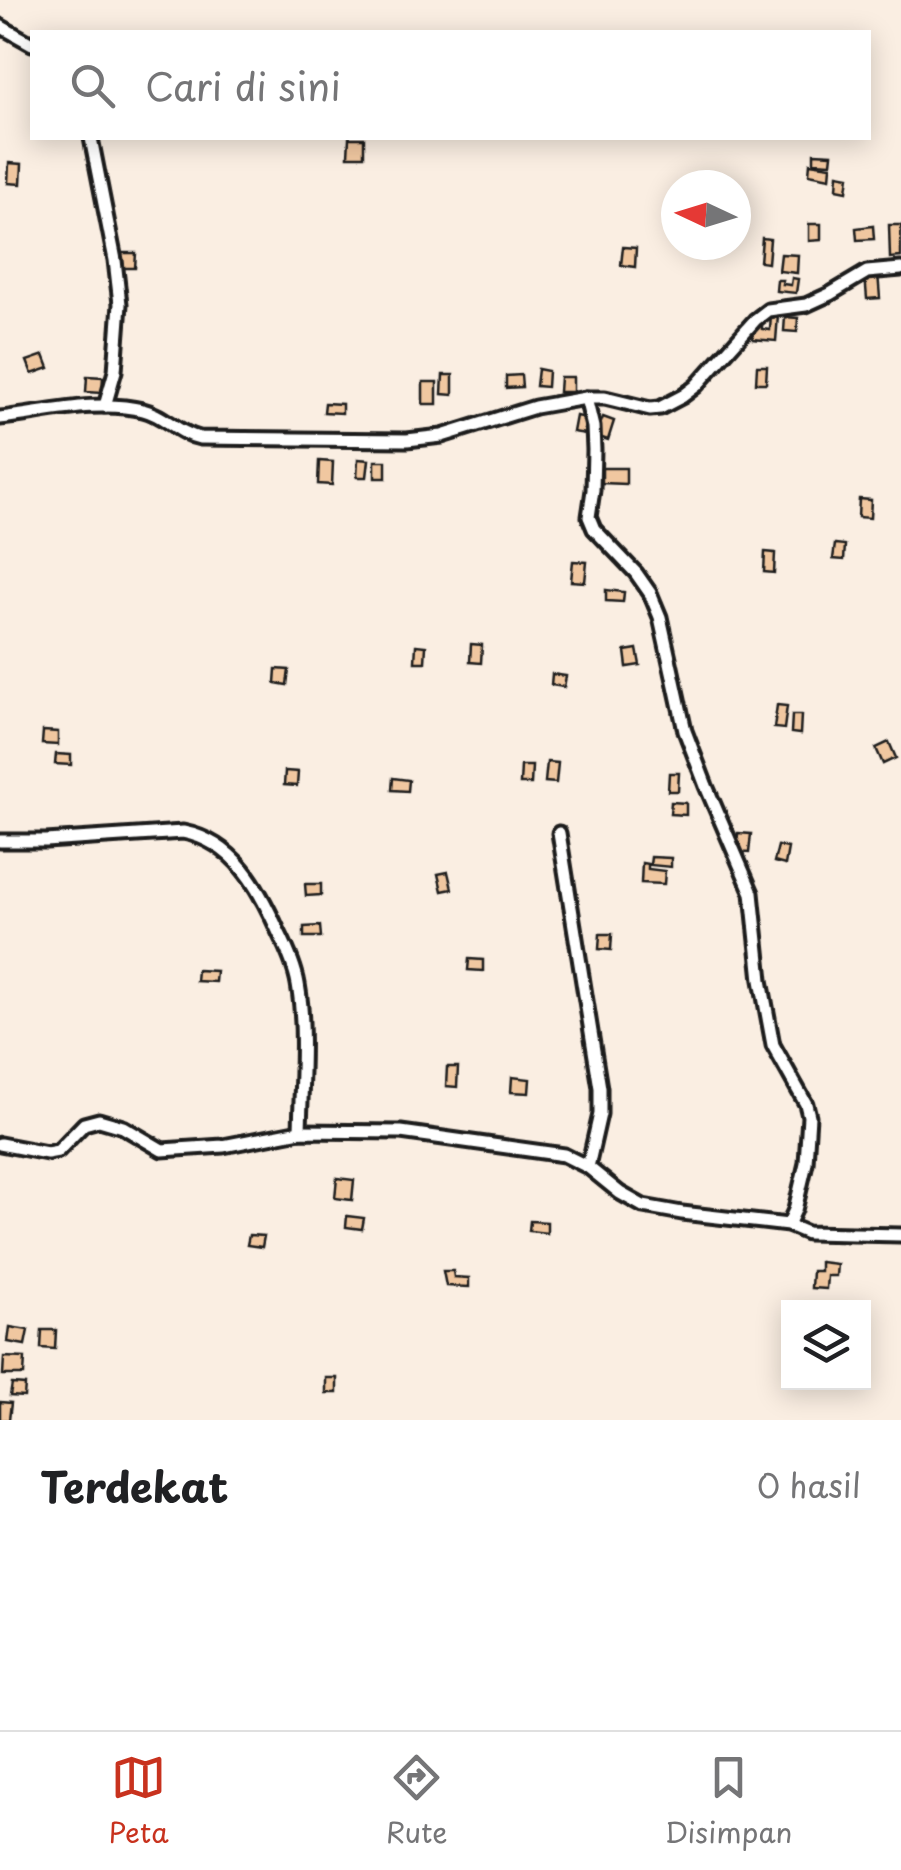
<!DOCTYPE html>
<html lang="id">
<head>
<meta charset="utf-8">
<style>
	body { margin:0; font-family:"Playpen Sans",sans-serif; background:#f2f2f2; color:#202124 }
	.controls { position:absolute; right:30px; bottom:30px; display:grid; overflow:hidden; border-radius:0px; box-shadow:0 5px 25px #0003 }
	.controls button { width:90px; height:90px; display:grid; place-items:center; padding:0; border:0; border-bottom:2px solid #e0e0e0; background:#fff; color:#202124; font:50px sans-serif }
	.compass { position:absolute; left:661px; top:170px; width:90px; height:90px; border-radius:50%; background:#fff; box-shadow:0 5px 25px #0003; rotate:274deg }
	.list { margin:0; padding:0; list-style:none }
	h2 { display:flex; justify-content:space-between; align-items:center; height:130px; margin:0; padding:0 40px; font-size:42px }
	h2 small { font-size:32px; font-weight:400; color:#757577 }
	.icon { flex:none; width:55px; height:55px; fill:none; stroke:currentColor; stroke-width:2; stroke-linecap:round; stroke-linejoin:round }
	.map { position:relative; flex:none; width:901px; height:1420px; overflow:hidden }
	.search { position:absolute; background:#fff; box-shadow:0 5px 25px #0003; left:30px; right:30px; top:30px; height:110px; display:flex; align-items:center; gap:25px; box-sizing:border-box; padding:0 35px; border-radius:0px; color:#757577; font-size:38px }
	.sheet { height:310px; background:#fff }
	nav { display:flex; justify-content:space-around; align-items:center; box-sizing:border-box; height:140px; border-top:2px solid #e0e0e0; background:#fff; font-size:28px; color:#757577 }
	nav a { display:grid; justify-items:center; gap:5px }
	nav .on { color:#c8321e }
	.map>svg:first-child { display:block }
</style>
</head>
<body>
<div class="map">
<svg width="901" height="1420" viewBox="0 0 901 1420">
	<rect width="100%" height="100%" fill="#faeee2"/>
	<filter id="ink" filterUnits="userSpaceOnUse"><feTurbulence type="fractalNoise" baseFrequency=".01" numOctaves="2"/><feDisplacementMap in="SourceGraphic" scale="20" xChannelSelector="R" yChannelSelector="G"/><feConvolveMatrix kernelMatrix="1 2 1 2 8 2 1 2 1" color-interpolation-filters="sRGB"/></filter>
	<g filter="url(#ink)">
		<g fill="#f0c7a0" stroke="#1c1c1c" stroke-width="2.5">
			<path d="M 349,138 L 364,138 L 364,156 L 348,156 Z"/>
			<path d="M 814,153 L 832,154 L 831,163 L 814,162 Z"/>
			<path d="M 9,163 L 22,164 L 21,184 L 8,183 Z"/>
			<path d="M 810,163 L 831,166 L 830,178 L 809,174 Z"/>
			<path d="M 838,174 L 849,176 L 847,191 L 837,189 Z"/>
			<path d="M 809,224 L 821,224 L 821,240 L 809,241 Z"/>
			<path d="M 889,225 L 901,225 L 901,257 L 890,258 Z"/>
			<path d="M 873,226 L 874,239 L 857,240 L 856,228 Z"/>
			<path d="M 762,238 L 770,239 L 768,263 L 760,262 Z"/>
			<path d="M 623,247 L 636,248 L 635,267 L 621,265 Z"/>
			<path d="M 117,253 L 136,253 L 135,268 L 117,268 Z"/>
			<path d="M 781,254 L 798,255 L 797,273 L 779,271 Z"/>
			<path d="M 878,273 L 880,298 L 867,299 L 865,274 Z"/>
			<path d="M 792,278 L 798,279 L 796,293 L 776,291 L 777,280 L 783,280 L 782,284 L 791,285 Z"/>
			<path d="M 771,314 L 778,315 L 776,341 L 753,339 L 754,322 L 762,322 L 762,329 L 770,330 Z"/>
			<path d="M 785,317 L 798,318 L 797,332 L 784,331 Z"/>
			<path d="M 44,355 L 49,368 L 32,374 L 27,361 Z"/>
			<path d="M 757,366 L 767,366 L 766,383 L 756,383 Z"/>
			<path d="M 538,369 L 548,371 L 547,387 L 536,386 Z"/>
			<path d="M 443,375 L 453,375 L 453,395 L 442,394 Z"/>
			<path d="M 521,375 L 522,387 L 506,388 L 506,376 Z"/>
			<path d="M 87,376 L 103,377 L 102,393 L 86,392 Z"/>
			<path d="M 560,377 L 573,377 L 573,392 L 559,392 Z"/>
			<rect x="423" y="382" width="14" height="22"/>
			<path d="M 325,403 L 342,404 L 342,413 L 324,412 Z"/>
			<path d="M 576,416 L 588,418 L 586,434 L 573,432 Z"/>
			<path d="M 603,417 L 614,421 L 608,440 L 596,436 Z"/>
			<path d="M 358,459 L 369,460 L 367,477 L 357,477 Z"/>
			<path d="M 319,461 L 333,462 L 332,485 L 318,484 Z"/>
			<rect x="375" y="461" width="11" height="17"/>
			<path d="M 602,468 L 626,468 L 626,484 L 602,483 Z"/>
			<path d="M 859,499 L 871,500 L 870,518 L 858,517 Z"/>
			<path d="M 835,544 L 845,545 L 844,560 L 833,559 Z"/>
			<path d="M 765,552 L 775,553 L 774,573 L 764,572 Z"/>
			<path d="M 573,561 L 587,562 L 585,582 L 571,581 Z"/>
			<path d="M 606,590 L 624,592 L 623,602 L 606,601 Z"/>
			<path d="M 471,644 L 482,645 L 481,663 L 470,662 Z"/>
			<path d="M 416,645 L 426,646 L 425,662 L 415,662 Z"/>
			<path d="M 637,649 L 640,665 L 627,667 L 625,651 Z"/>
			<path d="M 276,669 L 289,670 L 287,685 L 275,683 Z"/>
			<path d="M 552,674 L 566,676 L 564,687 L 551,685 Z"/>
			<path d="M 777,705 L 787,706 L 784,729 L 774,728 Z"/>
			<path d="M 792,715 L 801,715 L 800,734 L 791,733 Z"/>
			<path d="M 43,731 L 58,732 L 58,745 L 42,744 Z"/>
			<path d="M 889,742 L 896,758 L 883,764 L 876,748 Z"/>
			<path d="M 56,754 L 71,755 L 71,765 L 55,764 Z"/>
			<path d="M 547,762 L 558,763 L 556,783 L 545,782 Z"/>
			<path d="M 521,766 L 532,766 L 531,784 L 520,784 Z"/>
			<path d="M 285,771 L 298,772 L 297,786 L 284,785 Z"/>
			<path d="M 669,773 L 679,773 L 678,791 L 668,791 Z"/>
			<path d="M 393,778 L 409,780 L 408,791 L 392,790 Z"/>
			<path d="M 671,802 L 686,803 L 686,815 L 670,814 Z"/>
			<path d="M 738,833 L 751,834 L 749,853 L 737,852 Z"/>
			<path d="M 778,846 L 788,848 L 785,865 L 774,862 Z"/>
			<path d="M 651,857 L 671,858 L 671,867 L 650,865 Z"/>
			<path d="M 642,863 L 648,864 L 648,869 L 665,871 L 664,884 L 641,883 Z"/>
			<path d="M 448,872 L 452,889 L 442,891 L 438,874 Z"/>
			<path d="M 305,884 L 321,884 L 321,895 L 306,896 Z"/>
			<path d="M 320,926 L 321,937 L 304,937 L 304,927 Z"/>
			<path d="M 600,934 L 612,934 L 611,950 L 599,949 Z"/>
			<path d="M 469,959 L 483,960 L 483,971 L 468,970 Z"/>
			<path d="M 197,970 L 216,971 L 215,982 L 196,981 Z"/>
			<path d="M 447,1067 L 458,1067 L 457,1087 L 446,1086 Z"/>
			<path d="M 512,1077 L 530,1079 L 529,1093 L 511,1092 Z"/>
			<path d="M 337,1178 L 354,1180 L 352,1200 L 335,1198 Z"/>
			<path d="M 347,1216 L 364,1218 L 362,1229 L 346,1227 Z"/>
			<path d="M 530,1221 L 547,1222 L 547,1233 L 529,1231 Z"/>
			<path d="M 249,1235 L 264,1236 L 262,1247 L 247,1245 Z"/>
			<path d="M 820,1262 L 837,1264 L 836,1276 L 827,1276 L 826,1289 L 811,1288 L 812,1271 L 820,1271 Z"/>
			<path d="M 443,1271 L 453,1271 L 454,1277 L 469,1278 L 469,1287 L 446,1286 Z"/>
			<path d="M 10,1327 L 28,1330 L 25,1345 L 8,1342 Z"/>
			<path d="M 42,1330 L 56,1330 L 55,1349 L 41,1348 Z"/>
			<path d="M 4,1357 L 25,1358 L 24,1375 L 3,1375 Z"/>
			<rect x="326" y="1378" width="11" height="15"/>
			<path d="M 12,1384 L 25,1385 L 24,1397 L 10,1396 Z"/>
			<path d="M 0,1402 L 11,1403 L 9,1420 L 0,1420 Z"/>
		</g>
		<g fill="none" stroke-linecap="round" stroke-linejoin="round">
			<g stroke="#1c1c1c" stroke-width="19">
				<g id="minor">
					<path d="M 0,26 L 32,44"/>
					<path d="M 91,138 L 115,260 L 120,304 L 115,371 L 105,406"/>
					<path d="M 586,398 L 593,427 L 594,450 L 593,490 L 589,517 L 594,529 L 636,573 L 650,593 L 660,617 L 685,731 L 706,786 L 752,893 L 761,980 L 773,1045 L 806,1104 L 809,1116 L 806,1163 L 795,1210 L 788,1225"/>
					<path d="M 0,418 C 46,413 97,399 143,410 C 165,415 178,434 200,438 L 407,440 L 442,436 L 535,407 L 586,398 L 605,398 L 650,409 L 660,408 L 683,396 L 696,386 L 755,320 L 768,310 L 806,305 L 830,294 L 867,272 L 901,269"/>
					<path d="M 559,833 L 600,1088 L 600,1114 L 588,1167"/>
					<path d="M 0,841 L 46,841 L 183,832 C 235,842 259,888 279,933 C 287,949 295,966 298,984 C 306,1028 301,1085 300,1131"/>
					<path d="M 0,1144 L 47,1153 L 58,1151 L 84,1124 L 99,1120 L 123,1127 L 162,1150 L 223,1146 L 300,1131 L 401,1132 L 564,1155 L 588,1167 L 620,1193 L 643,1206 L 682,1213 L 788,1225 L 807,1233 L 901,1235"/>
				</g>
			</g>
			<use href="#minor" stroke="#fff" stroke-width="11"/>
		</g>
	</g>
</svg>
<div class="controls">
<button><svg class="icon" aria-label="layers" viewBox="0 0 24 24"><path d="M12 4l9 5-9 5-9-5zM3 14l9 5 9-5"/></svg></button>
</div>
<svg class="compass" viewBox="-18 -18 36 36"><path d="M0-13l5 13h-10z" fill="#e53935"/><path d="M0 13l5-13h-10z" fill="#757577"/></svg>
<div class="search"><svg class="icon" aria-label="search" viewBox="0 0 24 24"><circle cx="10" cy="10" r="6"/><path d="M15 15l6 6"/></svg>Cari di sini</div>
</div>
<section class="sheet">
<h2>Terdekat<small>0 hasil</small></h2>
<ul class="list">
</ul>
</section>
<nav>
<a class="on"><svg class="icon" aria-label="map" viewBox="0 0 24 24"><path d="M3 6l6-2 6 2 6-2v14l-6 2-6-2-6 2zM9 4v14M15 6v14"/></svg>Peta</a>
<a><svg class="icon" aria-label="directions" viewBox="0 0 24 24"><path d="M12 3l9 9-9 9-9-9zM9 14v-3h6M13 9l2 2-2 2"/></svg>Rute</a>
<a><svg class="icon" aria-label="saved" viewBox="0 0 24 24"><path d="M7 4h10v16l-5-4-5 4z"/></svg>Disimpan</a>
</nav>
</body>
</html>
